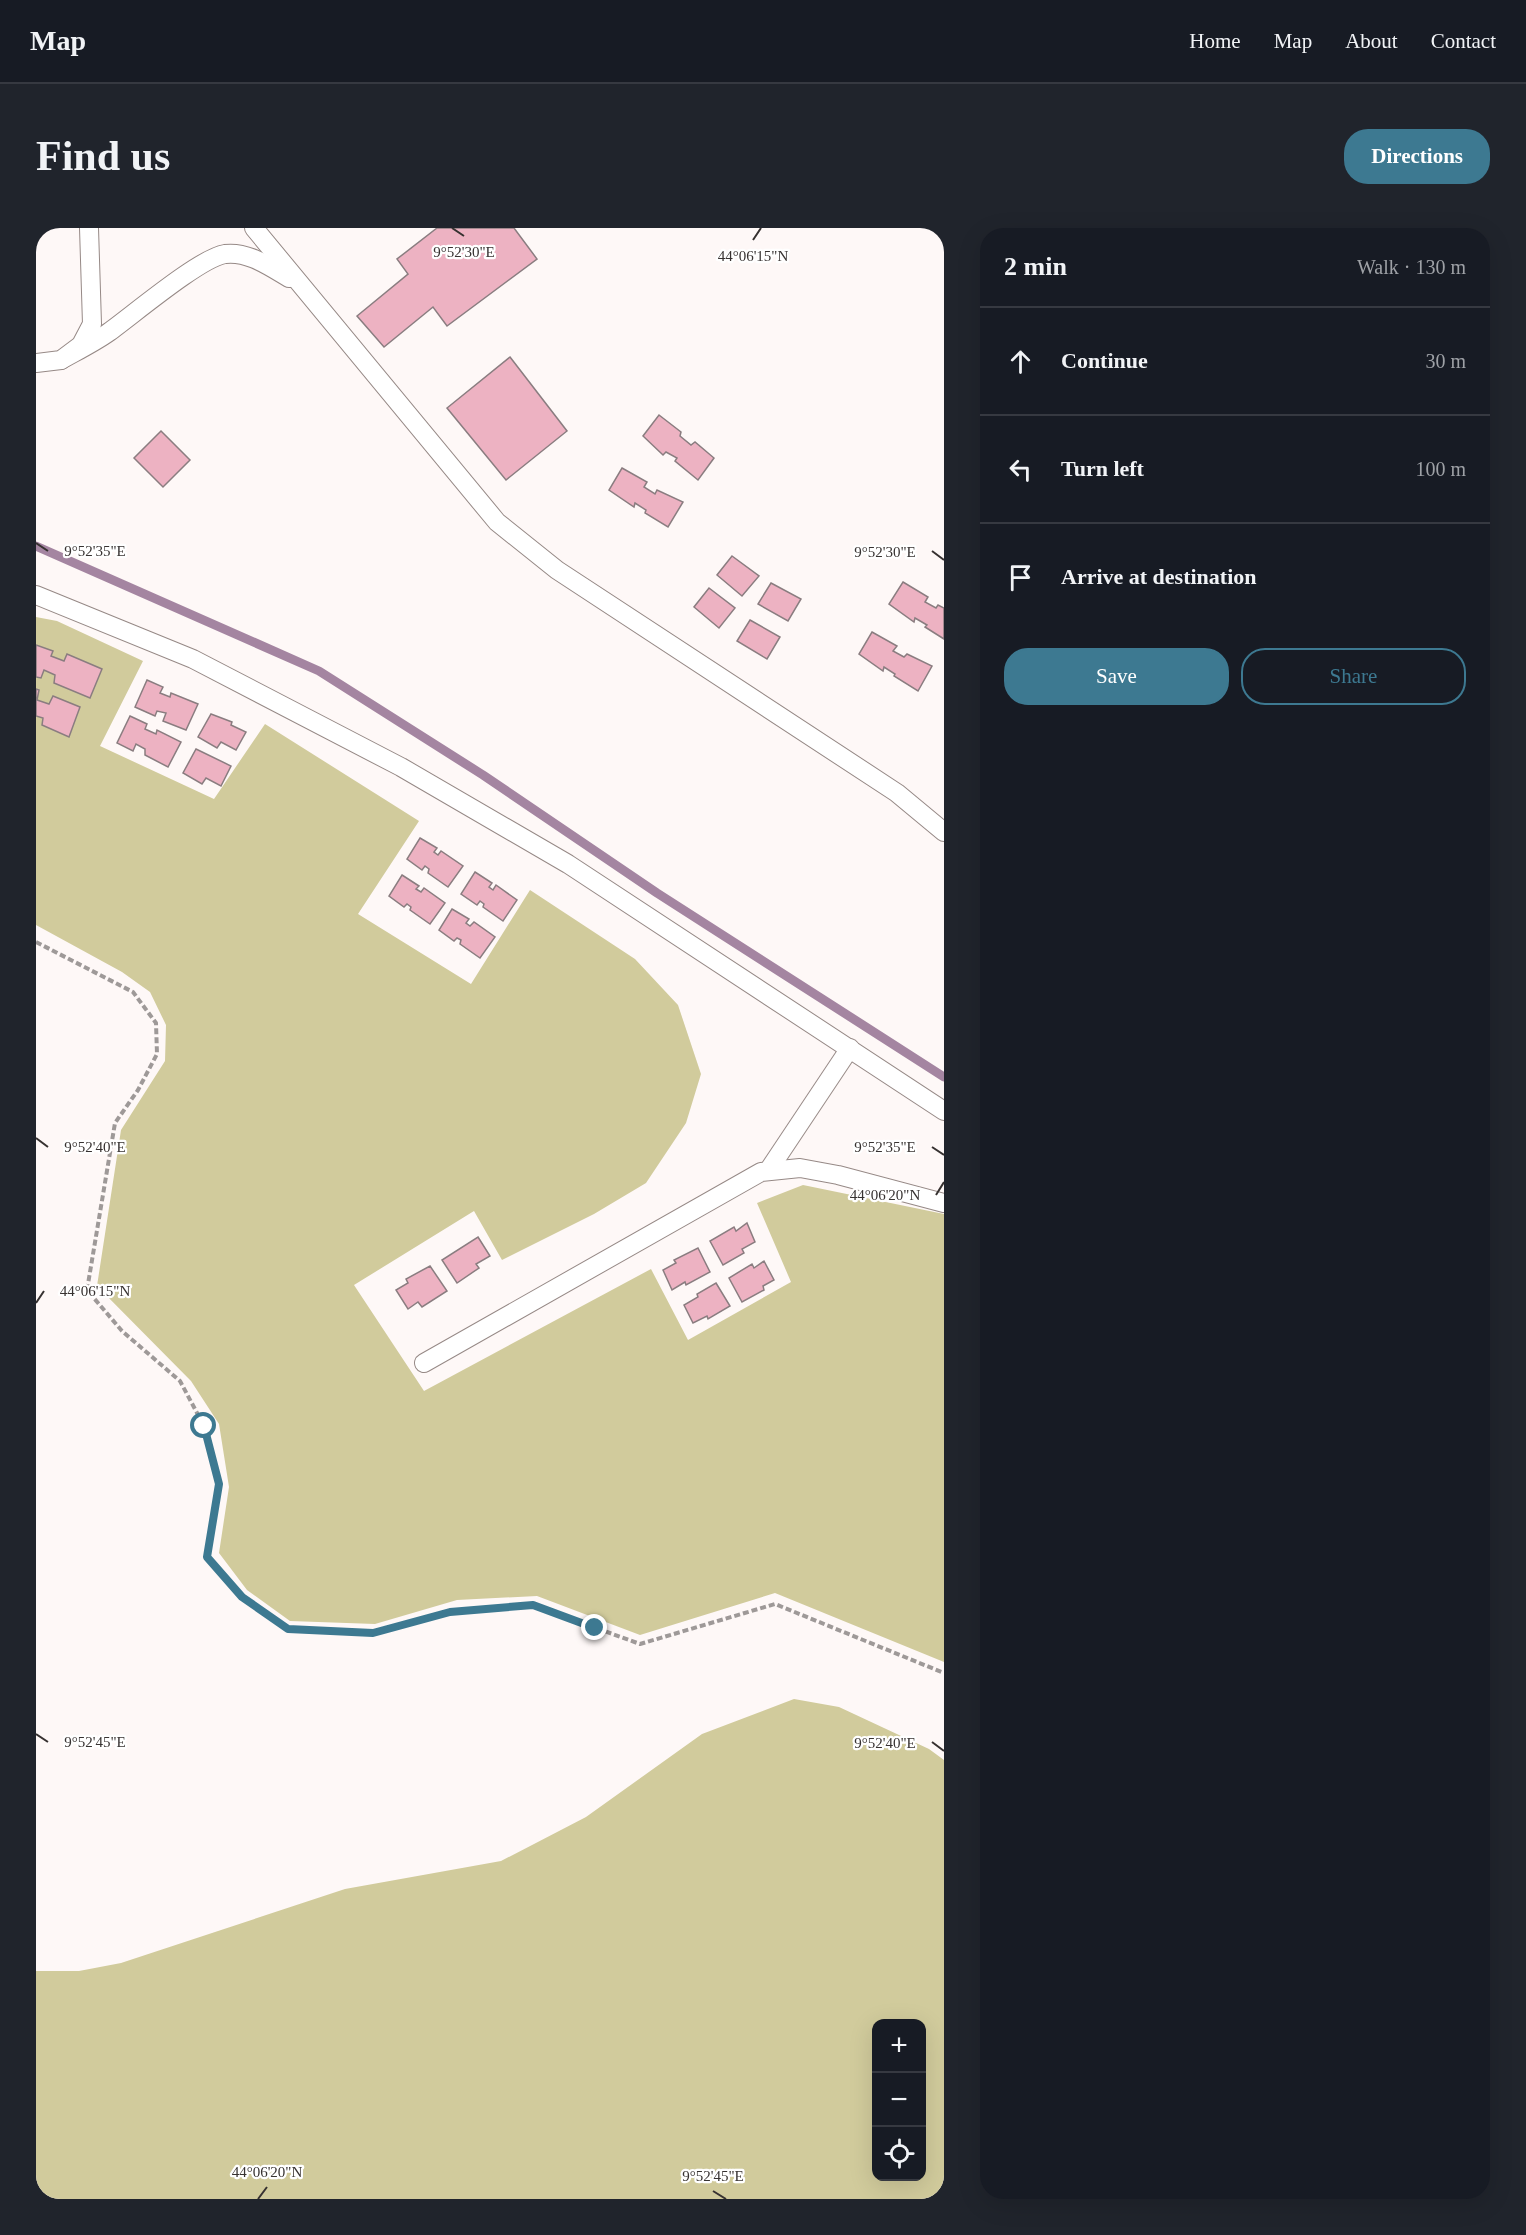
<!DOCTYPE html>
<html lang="en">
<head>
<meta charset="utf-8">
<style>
	body { margin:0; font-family:"Times New Roman",serif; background:#20242c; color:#f1f3f6 }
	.controls { position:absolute; right:18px; bottom:18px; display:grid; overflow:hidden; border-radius:12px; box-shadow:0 6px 24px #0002 }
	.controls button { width:54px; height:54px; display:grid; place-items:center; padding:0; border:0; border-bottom:2px solid #363941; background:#171b24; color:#f1f3f6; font:30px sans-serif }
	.stop { position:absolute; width:18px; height:18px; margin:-14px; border:4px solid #3d7991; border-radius:50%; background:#fff }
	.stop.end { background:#3d7991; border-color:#fff; box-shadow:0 2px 6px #0008 }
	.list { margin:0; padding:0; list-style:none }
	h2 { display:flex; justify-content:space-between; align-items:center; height:78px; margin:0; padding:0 24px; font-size:26px }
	h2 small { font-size:20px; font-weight:400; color:#9ea1a6 }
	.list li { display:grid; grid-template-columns:39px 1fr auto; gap:18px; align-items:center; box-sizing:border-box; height:108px; padding:0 24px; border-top:2px solid #363941 }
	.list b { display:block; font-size:22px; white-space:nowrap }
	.list em { font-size:20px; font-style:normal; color:#9ea1a6 }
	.actions { display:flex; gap:12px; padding:18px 24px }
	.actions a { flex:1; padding:14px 0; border:2px solid #3d7991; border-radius:24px; text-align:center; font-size:21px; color:#3d7991 }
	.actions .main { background:#3d7991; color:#fff }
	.icon { flex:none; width:33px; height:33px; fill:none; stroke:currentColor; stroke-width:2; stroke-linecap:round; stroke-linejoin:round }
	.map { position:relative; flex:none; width:908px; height:1971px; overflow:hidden; border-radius:24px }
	header { display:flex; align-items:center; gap:36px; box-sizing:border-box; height:84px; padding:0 30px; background:#171b24; border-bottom:2px solid #363941 }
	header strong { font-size:28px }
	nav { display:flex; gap:33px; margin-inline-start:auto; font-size:21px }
	.intro { display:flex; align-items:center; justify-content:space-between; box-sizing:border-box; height:144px; padding:0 36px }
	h1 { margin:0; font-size:42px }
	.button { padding:15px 27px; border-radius:24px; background:#3d7991; color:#fff; font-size:21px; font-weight:700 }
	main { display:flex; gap:36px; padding:0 36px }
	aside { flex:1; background:#171b24; border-radius:24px; box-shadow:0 6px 24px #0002 }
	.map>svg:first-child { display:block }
</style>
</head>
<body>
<header>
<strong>Map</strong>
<nav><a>Home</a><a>Map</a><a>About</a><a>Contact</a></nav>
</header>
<div class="intro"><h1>Find us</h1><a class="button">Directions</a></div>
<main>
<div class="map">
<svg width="908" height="1971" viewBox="0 0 908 1971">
	<rect width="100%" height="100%" fill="#fef8f7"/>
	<g fill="#d1cb9c" fill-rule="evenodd">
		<path d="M 0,389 L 21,393 L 107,433 L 64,518 L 178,571 L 229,496 L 383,593 L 322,686 L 435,756 L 494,662 L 599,731 L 642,777 L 665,846 L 650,895 L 610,955 L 558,986 L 466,1032 L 438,983 L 318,1057 L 388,1163 L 615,1041 L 652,1112 L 755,1054 L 721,975 L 767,957 L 908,986 L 908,1434 L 739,1365 L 604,1407 L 501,1368 L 421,1372 L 339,1396 L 254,1393 L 211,1362 L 183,1325 L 193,1259 L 183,1196 L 155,1153 L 61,1058 L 85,902 L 129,833 L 130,797 L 114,764 L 86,744 L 0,697 Z"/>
		<path d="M 758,1471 L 803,1479 L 893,1521 L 908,1532 L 908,1971 L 0,1971 L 0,1743 L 43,1743 L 85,1735 L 309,1661 L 465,1633 L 550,1589 L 666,1506 ZM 840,1796 L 886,1796 L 886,1948 L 840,1948 Z"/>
	</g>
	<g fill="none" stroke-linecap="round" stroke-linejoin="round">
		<path stroke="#a485a1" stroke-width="9" d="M 0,318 L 283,443 L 447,547 L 621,665 L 908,849"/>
	</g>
	<g fill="#edb2c2" stroke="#8a7d80" stroke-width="1.5">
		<path d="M 401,0 L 478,0 L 501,31 L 411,98 L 397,79 L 348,119 L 321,88 L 372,46 L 361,31 Z"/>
		<path d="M 474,129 L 531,203 L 470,252 L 411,180 Z"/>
		<path d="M 623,187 L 645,204 L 644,208 L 655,217 L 659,214 L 678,230 L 662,252 L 639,233 L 641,230 L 630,224 L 627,227 L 607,208 Z"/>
		<path d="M 125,203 L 154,232 L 127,259 L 98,230 Z"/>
		<path d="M 586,240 L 611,254 L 608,259 L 619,266 L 621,262 L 647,274 L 632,299 L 609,285 L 610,282 L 599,275 L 598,279 L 573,262 Z"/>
		<path d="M 696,328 L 723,348 L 706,368 L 681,347 Z"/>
		<path d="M 867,354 L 892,369 L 889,374 L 900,380 L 902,377 L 908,380 L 908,411 L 889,399 L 891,397 L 879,390 L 878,394 L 853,376 Z"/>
		<path d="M 735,355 L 765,371 L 752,393 L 722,376 Z"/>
		<path d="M 673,360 L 699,380 L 683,400 L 658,379 Z"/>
		<path d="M 714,392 L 744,409 L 731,431 L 701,413 Z"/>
		<path d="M 836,404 L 861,418 L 857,423 L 868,429 L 871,426 L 896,438 L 882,463 L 858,448 L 859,446 L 848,439 L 847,443 L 823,426 Z"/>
		<path d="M 0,417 L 17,423 L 15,428 L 28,433 L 31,426 L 66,441 L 54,470 L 18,455 L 19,447 L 8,442 L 5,450 L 0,449 Z"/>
		<path d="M 111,452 L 127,459 L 124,465 L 134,469 L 135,465 L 162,476 L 150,502 L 127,493 L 130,485 L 121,483 L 119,488 L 99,479 Z"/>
		<path d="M 0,461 L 3,462 L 1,472 L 13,476 L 17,468 L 44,479 L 33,509 L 6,497 L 7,490 L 0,488 Z"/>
		<path d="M 175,486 L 196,494 L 195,497 L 210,504 L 200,522 L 185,514 L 181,520 L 162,509 Z"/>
		<path d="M 94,488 L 111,496 L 109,501 L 120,506 L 121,502 L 145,514 L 132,539 L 109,527 L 109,521 L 100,516 L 97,523 L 81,515 Z"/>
		<path d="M 160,521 L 195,538 L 185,558 L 170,550 L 166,556 L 147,545 Z"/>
		<path d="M 384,610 L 401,620 L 398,624 L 402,627 L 405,623 L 427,638 L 412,659 L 392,645 L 393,641 L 389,638 L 386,642 L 371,631 Z"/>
		<path d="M 439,644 L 456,655 L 453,659 L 457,662 L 460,657 L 481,672 L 467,693 L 447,679 L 448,676 L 444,673 L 441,677 L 425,666 Z"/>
		<path d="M 366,647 L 383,658 L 380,661 L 385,664 L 388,660 L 409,675 L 394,696 L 374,682 L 375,679 L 371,676 L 368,679 L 353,668 Z"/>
		<path d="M 416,681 L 433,691 L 430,695 L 434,698 L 438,694 L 459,709 L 444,730 L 424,716 L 425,712 L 421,710 L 418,713 L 403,702 Z"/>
		<path d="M 711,995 L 719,1014 L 706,1021 L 708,1025 L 687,1037 L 674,1013 L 698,999 L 700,1003 Z"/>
		<path d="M 442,1009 L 454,1028 L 440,1036 L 443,1040 L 421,1055 L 406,1032 Z"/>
		<path d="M 662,1020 L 674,1044 L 650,1057 L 649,1054 L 636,1062 L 627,1042 L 640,1035 L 638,1032 Z"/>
		<path d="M 728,1033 L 738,1052 L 727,1058 L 728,1062 L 706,1074 L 693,1050 L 716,1036 L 718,1040 Z"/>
		<path d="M 394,1038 L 411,1063 L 386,1079 L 382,1074 L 372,1081 L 360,1062 L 372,1055 L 370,1051 Z"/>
		<path d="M 680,1055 L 694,1078 L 672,1091 L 671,1088 L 657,1095 L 648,1077 L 662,1069 L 661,1066 Z"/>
	</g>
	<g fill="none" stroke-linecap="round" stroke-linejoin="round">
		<g stroke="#968986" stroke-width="20">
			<g id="lane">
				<path d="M 218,0 L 461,294 L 521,342 L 861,565 L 908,604"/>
				<path d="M 25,132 C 41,123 59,114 73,104 C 98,86 164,30 189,26 C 212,23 234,39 253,50"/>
				<path d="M 0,135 L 25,132 L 45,117 L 56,96 L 53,0"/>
				<path d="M 0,367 L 157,431 L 365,539 L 532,636 L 908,883"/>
				<path d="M 732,943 L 814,820"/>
				<path d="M 388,1135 L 725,944 L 764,940 L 802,947 L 908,975"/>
			</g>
		</g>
		<path stroke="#9e9998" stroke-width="4" stroke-dasharray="6 3" stroke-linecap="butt" d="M 0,714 L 97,764 L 120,795 L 121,826 L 102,862 L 79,895 L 51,1062 L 86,1103 L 144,1153 L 168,1198 L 183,1256 L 171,1329 L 206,1369 L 252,1401 L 337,1405 L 414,1384 L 497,1377 L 604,1416 L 739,1376 L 908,1445"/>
		<use href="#lane" stroke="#fff" stroke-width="18"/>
	</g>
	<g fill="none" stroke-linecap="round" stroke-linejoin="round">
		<path stroke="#3d7991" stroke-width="8" d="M 168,1198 L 183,1256 L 171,1329 L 206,1369 L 252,1401 L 337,1405 L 414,1384 L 497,1377 L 559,1400"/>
	</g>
	<path fill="none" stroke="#373231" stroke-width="2" d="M 416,0 L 428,8M 717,12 L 725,0M 0,315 L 12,323M 896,323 L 908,332M 0,910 L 12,919M 896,919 L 908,927M 900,967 L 908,954M 0,1075 L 8,1063M 0,1506 L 12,1514M 896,1514 L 908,1523M 677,1963 L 690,1971M 222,1971 L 231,1959"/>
	<g font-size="15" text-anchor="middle" fill="#373231" stroke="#fff" stroke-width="4.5" stroke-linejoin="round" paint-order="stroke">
		<text x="428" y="29">9°52'30"E</text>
		<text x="717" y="33">44°06'15"N</text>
		<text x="59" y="328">9°52'35"E</text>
		<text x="849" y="329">9°52'30"E</text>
		<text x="59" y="924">9°52'40"E</text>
		<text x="849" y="924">9°52'35"E</text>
		<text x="849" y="972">44°06'20"N</text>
		<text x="59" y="1068">44°06'15"N</text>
		<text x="59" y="1519">9°52'45"E</text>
		<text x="849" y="1520">9°52'40"E</text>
		<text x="231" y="1949">44°06'20"N</text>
		<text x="677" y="1953">9°52'45"E</text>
	</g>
</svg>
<div class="controls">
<button>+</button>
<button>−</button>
<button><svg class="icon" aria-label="locate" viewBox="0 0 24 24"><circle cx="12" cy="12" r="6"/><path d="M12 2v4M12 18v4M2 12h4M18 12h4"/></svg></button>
</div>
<div class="stop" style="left:168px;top:1198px"></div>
<div class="stop end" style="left:559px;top:1400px"></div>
</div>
<aside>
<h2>2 min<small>Walk · 130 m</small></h2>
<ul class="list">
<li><svg class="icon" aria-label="ahead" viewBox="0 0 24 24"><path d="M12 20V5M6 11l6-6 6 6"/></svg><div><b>Continue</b></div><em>30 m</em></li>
<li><svg class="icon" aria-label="left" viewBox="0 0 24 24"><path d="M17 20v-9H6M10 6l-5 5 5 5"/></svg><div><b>Turn left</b></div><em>100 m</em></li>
<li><svg class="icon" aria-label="arrive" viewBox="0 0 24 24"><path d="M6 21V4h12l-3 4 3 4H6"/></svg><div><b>Arrive at destination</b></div></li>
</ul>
<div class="actions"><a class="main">Save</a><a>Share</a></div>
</aside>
</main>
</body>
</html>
